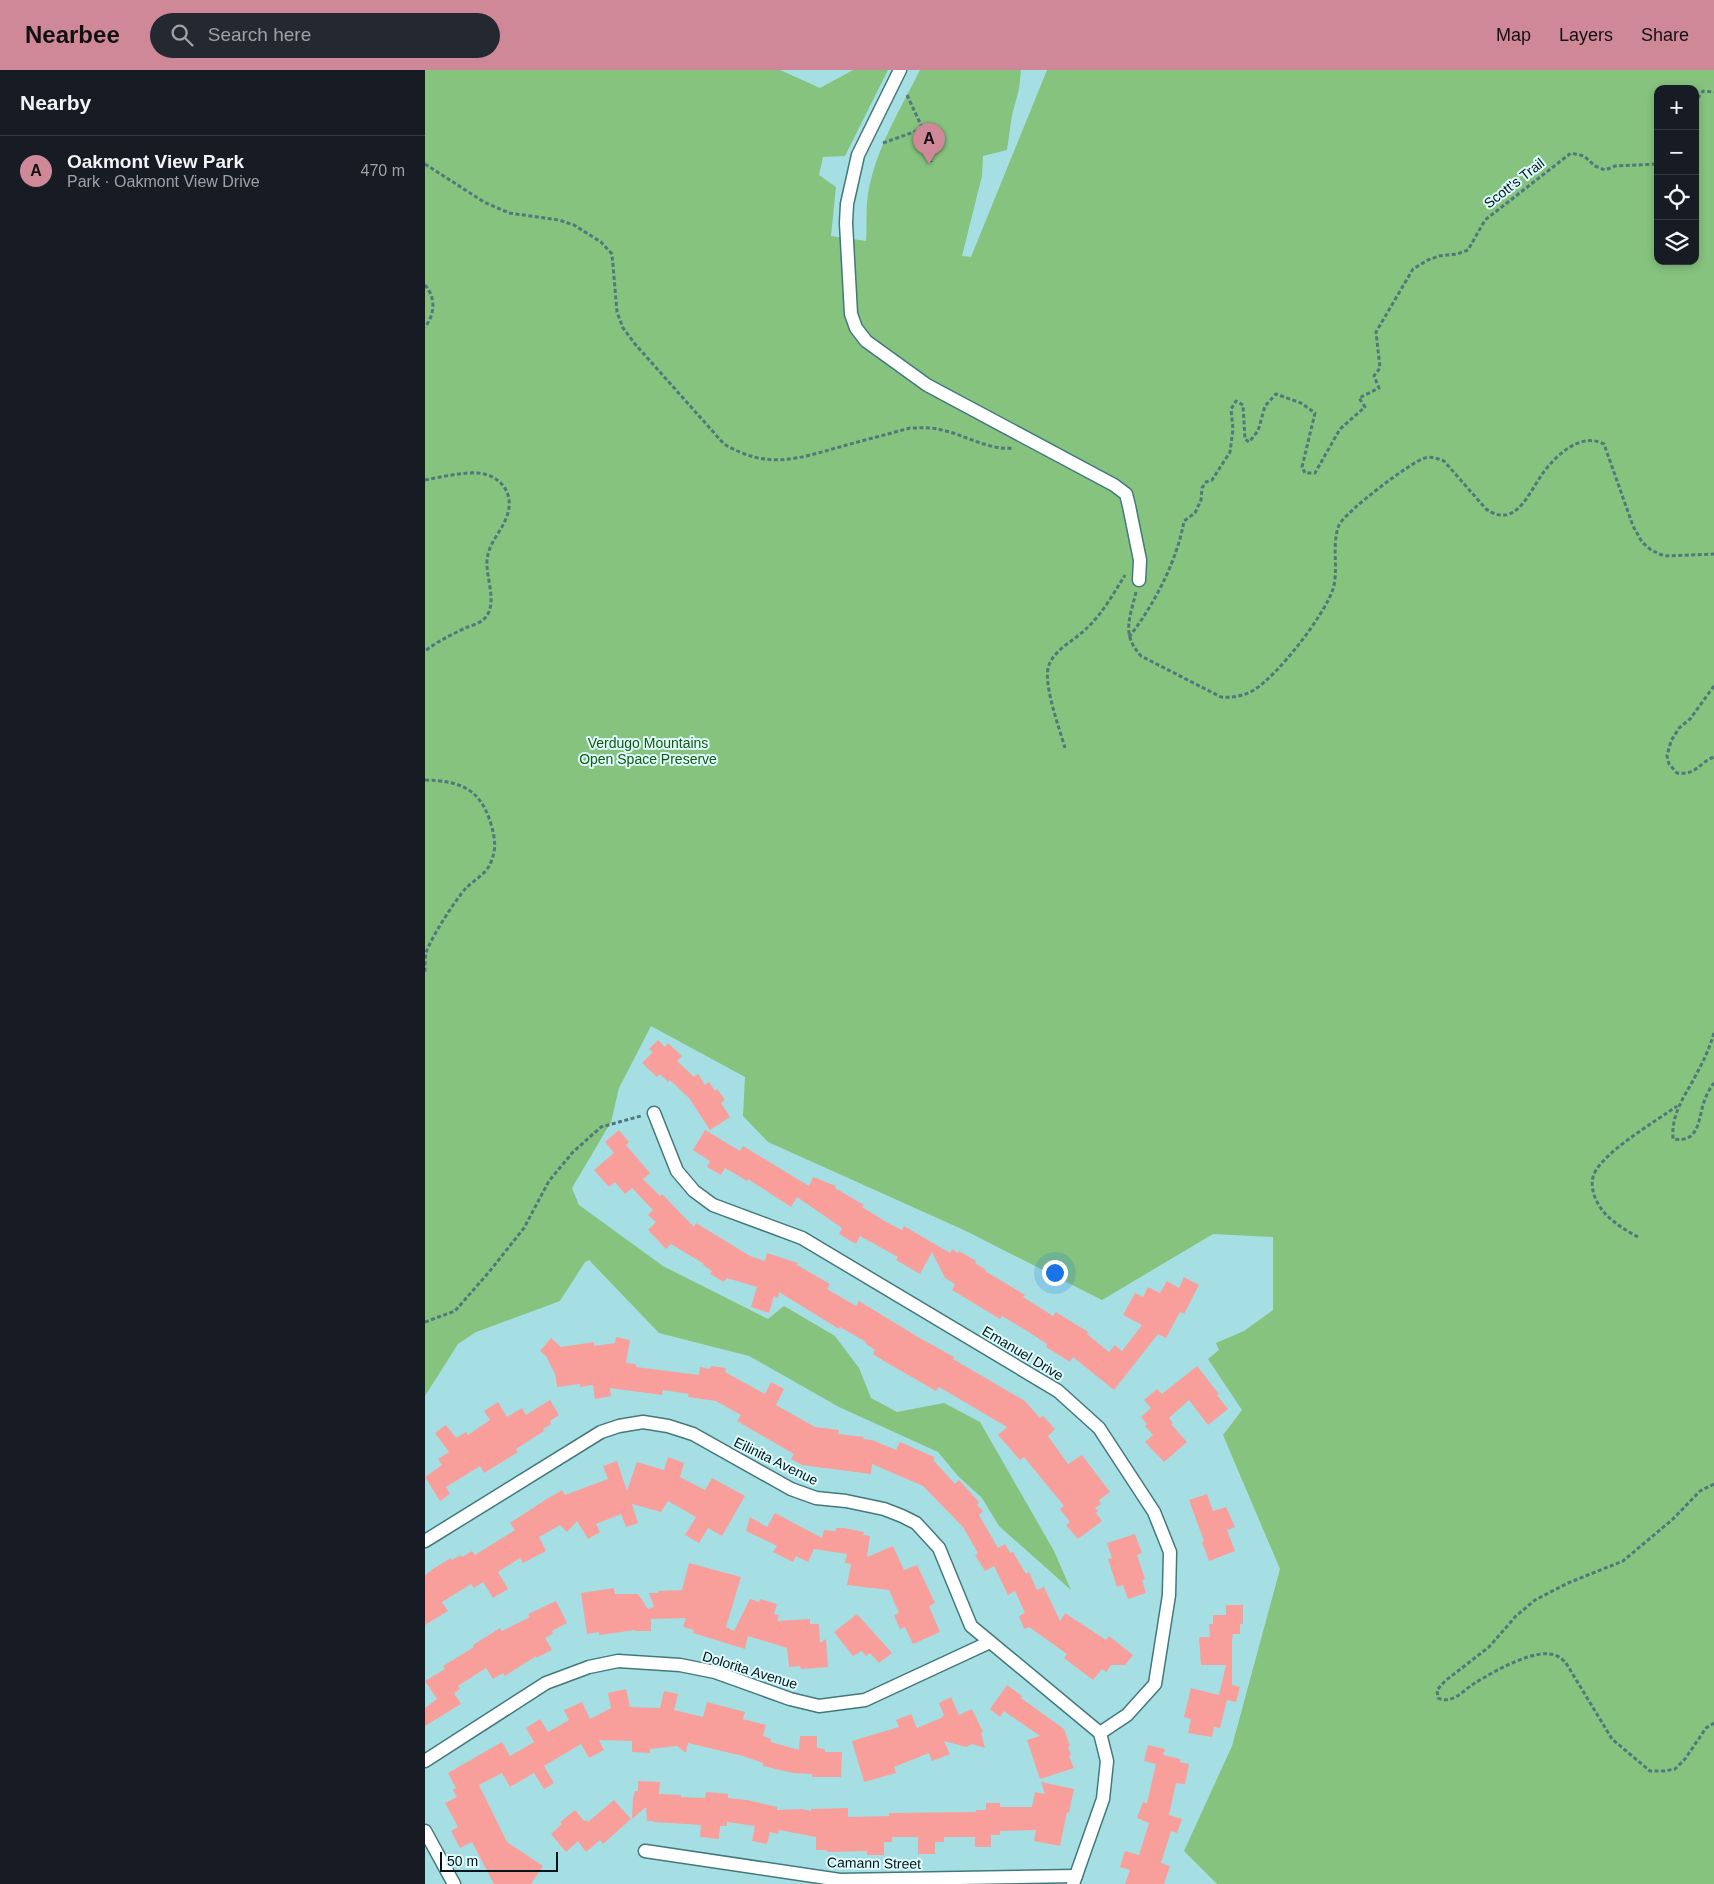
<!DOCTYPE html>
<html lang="en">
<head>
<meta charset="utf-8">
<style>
	body { margin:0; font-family:Arial,sans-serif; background:#242831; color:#f1f3f6 }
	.controls { position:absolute; right:15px; top:15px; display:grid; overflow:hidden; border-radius:10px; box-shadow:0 2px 8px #0003 }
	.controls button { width:45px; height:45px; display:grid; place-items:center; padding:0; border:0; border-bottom:1px solid #363941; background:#171b24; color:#f1f3f6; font:25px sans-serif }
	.scale { position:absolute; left:15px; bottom:12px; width:118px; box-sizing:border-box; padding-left:5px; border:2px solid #011618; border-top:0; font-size:14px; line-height:18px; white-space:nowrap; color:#011618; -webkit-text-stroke:4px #defafc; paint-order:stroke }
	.you { position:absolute; left:629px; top:1202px; width:18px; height:18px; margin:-12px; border:4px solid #fff; border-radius:50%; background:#1a73e8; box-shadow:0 0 0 8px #1a73e833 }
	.badge { display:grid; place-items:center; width:32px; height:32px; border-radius:50%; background:#ce8897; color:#111; font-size:16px; font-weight:700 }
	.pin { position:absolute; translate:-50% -41px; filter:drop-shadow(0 1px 2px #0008) }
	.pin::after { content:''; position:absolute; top:26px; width:18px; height:15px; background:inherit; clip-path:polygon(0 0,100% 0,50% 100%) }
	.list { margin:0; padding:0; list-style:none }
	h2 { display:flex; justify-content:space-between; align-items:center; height:65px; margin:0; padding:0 20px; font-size:21px }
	h2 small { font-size:16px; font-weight:400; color:#9ea1a6 }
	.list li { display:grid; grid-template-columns:32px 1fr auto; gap:15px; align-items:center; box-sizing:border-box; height:70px; padding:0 20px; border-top:1px solid #363941 }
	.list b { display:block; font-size:19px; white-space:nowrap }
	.list p { margin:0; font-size:16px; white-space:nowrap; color:#9ea1a6 }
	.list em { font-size:16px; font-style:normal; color:#9ea1a6 }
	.icon { flex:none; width:28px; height:28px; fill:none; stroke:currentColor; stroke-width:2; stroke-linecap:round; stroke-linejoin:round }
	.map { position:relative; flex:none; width:1289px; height:1814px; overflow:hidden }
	header { display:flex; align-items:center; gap:30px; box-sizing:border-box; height:70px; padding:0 25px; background:#ce8897; color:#111 }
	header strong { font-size:24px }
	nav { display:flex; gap:28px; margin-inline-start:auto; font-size:18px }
	.search { width:350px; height:45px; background:#242831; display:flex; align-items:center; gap:12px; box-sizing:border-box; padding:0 18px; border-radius:28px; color:#9ea1a6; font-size:19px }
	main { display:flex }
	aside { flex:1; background:#171b24 }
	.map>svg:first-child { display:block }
</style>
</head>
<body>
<header>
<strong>Nearbee</strong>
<div class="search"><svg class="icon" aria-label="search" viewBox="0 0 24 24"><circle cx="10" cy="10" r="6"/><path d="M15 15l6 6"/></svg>Search here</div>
<nav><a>Map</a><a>Layers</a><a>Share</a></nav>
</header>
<main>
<aside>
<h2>Nearby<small></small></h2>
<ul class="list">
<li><span class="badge">A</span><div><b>Oakmont View Park</b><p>Park · Oakmont View Drive</p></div><em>470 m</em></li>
</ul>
</aside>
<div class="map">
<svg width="1289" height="1814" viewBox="0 0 1289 1814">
	<rect width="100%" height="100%" fill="#a6dfe3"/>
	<path fill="#86c37e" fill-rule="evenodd" d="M 0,0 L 355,0 L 395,18 L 428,0 L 463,0 L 420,86 L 398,87 L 394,105 L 411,117 L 406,166 L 441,171 C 442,159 441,145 442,132 C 447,85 474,42 495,0 L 596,0 L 594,19 L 587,45 L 582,80 L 558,86 L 557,106 L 537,186 L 546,187 L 622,0 L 1289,0 L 1289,1814 L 792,1814 L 759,1781 L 807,1676 L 855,1499 L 798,1365 L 817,1340 L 783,1289 L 794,1280 L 791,1273 L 819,1261 L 848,1240 L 848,1167 L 788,1164 L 677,1230 L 541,1161 L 343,1072 L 318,1046 L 320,1007 L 226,956 L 194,1018 L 186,1052 L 147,1118 L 154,1135 L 238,1196 L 343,1249 L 359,1236 L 410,1266 L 434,1298 L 446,1328 L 472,1342 L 519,1333 L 555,1352 L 629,1481 L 646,1520 L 574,1456 L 557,1428 L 533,1406 L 513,1382 L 414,1337 L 324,1286 L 234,1263 L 164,1190 L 160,1192 L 135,1231 L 51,1262 L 33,1274 L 0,1326 ZM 1233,19 L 1270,19 L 1270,191 L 1233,191 Z"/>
	<g fill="#f89f9c">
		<path d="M 233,970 L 240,977 L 243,973 L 257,986 L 252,991 L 269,1007 L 273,1004 L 280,1015 L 284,1012 L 290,1021 L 292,1019 L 300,1030 L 296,1033 L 305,1047 L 285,1060 L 264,1028 L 245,1010 L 243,1012 L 235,1004 L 232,1007 L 217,993 L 228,982 L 224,979 Z"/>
		<path d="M 194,1060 L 204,1072 L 201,1075 L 225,1103 L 218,1109 L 235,1126 L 237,1124 L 269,1157 L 271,1153 L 325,1186 L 340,1191 L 342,1183 L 373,1193 L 372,1195 L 405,1214 L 402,1219 L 431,1236 L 434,1231 L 493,1267 L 529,1287 L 528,1289 L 600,1331 L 615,1348 L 618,1346 L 630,1359 L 623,1366 L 643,1394 L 657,1385 L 685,1422 L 674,1430 L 676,1434 L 670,1438 L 673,1441 L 671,1443 L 677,1451 L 653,1469 L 641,1455 L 645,1452 L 635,1439 L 639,1436 L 599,1387 L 595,1390 L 573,1365 L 582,1357 L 514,1317 L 511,1321 L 459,1291 L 448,1284 L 450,1280 L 440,1273 L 441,1272 L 415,1257 L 414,1259 L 354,1222 L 353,1228 L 349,1226 L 344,1243 L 326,1237 L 332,1217 L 302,1208 L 299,1212 L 285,1204 L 287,1201 L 278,1195 L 279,1194 L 246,1174 L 241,1179 L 223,1160 L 231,1152 L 223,1145 L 228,1140 L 207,1118 L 200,1124 L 190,1112 L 184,1117 L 169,1100 L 189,1083 L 180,1072 Z"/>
		<path d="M 280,1060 L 315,1081 L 318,1076 L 384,1116 L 388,1107 L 411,1116 L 410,1118 L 439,1135 L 437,1137 L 463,1153 L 477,1160 L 479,1156 L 525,1183 L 527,1179 L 533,1183 L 534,1181 L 551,1191 L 550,1193 L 561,1200 L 560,1201 L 600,1225 L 598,1227 L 628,1246 L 631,1242 L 663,1262 L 662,1264 L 684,1282 L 690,1275 L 697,1281 L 717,1255 L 698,1245 L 710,1223 L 718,1227 L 723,1217 L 735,1223 L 742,1211 L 754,1218 L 759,1207 L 774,1215 L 759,1244 L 755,1242 L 741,1268 L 733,1264 L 689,1320 L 648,1287 L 645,1292 L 621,1277 L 622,1274 L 602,1261 L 577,1246 L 575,1249 L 527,1220 L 530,1214 L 520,1208 L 507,1182 L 495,1204 L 471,1190 L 473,1187 L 435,1166 L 431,1174 L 414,1164 L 417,1158 L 372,1127 L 366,1137 L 323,1109 L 322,1111 L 300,1098 L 296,1105 L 282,1097 L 285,1091 L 268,1080 Z"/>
		<path d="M 191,1267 L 205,1270 L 201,1293 L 211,1294 L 211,1297 L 274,1305 L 275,1297 L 285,1299 L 286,1296 L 301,1298 L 300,1302 L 340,1324 L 346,1312 L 359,1319 L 351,1335 L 390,1357 L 414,1360 L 413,1364 L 439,1367 L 438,1369 L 447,1370 L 471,1380 L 475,1372 L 509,1387 L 509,1391 L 530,1414 L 534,1410 L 554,1432 L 552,1435 L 558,1441 L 554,1445 L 573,1478 L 580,1474 L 585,1483 L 588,1482 L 601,1504 L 604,1502 L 612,1520 L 619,1517 L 635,1551 L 640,1543 L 681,1570 L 684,1566 L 708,1585 L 700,1595 L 686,1595 L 681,1602 L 677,1599 L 668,1610 L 639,1588 L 642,1584 L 604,1557 L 599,1559 L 594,1546 L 600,1543 L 590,1521 L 583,1525 L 569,1496 L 560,1501 L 550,1485 L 553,1483 L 538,1457 L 498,1416 L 447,1394 L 446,1404 L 377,1395 L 366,1389 L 369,1384 L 312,1351 L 316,1345 L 291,1331 L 263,1327 L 264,1324 L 238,1320 L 237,1325 L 185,1318 L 186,1326 L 170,1329 L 168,1315 L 155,1317 L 155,1314 L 132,1317 L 130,1304 L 121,1286 L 115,1281 L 126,1268 L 136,1277 L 169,1272 L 169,1276 L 190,1273 Z"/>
		<path d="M 772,1296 L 794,1324 L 792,1325 L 803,1339 L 783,1355 L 764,1330 L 744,1348 L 748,1353 L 746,1354 L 762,1372 L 739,1392 L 720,1372 L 728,1365 L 720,1356 L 722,1354 L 716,1347 L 726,1338 L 719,1330 L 732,1319 L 737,1324 Z"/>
		<path d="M 125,1330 L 134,1345 L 125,1351 L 126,1354 L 118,1359 L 119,1361 L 91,1379 L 93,1382 L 59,1403 L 55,1396 L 21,1417 L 25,1424 L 15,1431 L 0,1407 L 17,1395 L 13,1389 L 24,1382 L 10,1363 L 21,1355 L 31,1368 L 41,1362 L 43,1365 L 65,1350 L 59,1341 L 73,1332 L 82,1347 L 97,1338 L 101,1345 Z"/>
		<path d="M 243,1387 L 259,1393 L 255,1407 L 280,1420 L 287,1408 L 320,1426 L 297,1466 L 283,1458 L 274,1473 L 260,1465 L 271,1447 L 243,1431 L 236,1442 L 207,1434 L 213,1453 L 201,1457 L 196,1444 L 171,1454 L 175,1462 L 163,1469 L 152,1451 L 142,1462 L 135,1455 L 114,1467 L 121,1481 L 98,1493 L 95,1488 L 73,1502 L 83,1519 L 68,1528 L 58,1512 L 49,1518 L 46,1514 L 17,1532 L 23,1541 L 0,1555 L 0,1505 L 8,1499 L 26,1488 L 27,1490 L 36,1485 L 37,1487 L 47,1481 L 50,1485 L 90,1460 L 85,1453 L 117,1432 L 137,1420 L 140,1425 L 183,1409 L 178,1396 L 192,1391 L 202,1421 L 212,1392 L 239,1400 Z"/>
		<path d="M 782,1424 L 788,1441 L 801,1437 L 810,1457 L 802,1460 L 810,1481 L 784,1491 L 777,1472 L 779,1471 L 764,1430 Z"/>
		<path d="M 350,1443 L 397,1468 L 399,1460 L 411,1461 L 411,1458 L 419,1458 L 439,1462 L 438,1465 L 445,1466 L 442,1487 L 468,1476 L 479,1500 L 492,1495 L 510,1533 L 504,1536 L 515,1562 L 488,1574 L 480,1557 L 475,1559 L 469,1545 L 474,1543 L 464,1520 L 422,1515 L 426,1494 L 420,1493 L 422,1484 L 389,1479 L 383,1492 L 371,1486 L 368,1492 L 348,1482 L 352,1476 L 321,1461 L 325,1447 L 342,1457 Z"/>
		<path d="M 710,1464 L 717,1483 L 712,1485 L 720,1509 L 717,1510 L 721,1523 L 703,1529 L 698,1515 L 692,1517 L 683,1489 L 687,1488 L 682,1473 Z"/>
		<path d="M 264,1493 L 316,1507 L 301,1557 L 309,1561 L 325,1529 L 334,1532 L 335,1529 L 352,1534 L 349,1544 L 354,1545 L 352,1551 L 385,1549 L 385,1554 L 394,1554 L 395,1573 L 401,1569 L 403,1597 L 376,1599 L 375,1596 L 364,1597 L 362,1578 L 323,1566 L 320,1579 L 268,1563 L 269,1560 L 258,1557 L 261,1548 L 226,1549 L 226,1561 L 210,1561 L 210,1560 L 174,1565 L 174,1562 L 162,1564 L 156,1523 L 189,1518 L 190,1524 L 213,1524 L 223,1539 L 229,1537 L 224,1523 L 233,1523 L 233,1521 L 257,1520 Z"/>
		<path d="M 131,1531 L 142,1553 L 127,1561 L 128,1564 L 120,1568 L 127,1580 L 111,1588 L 111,1586 L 80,1606 L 78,1603 L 68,1609 L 61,1598 L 33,1616 L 35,1619 L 29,1623 L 36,1634 L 0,1656 L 0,1638 L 12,1629 L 0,1611 L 20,1599 L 18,1596 L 49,1577 L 48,1575 L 75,1558 L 77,1561 L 105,1547 L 103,1544 Z"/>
		<path d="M 801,1535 L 818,1535 L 818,1554 L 815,1554 L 815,1564 L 808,1564 L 807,1570 L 807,1615 L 815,1617 L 811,1632 L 802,1630 L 795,1658 L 789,1657 L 787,1667 L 763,1663 L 766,1649 L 759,1647 L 766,1618 L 794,1625 L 801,1595 L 776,1595 L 774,1567 L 785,1567 L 784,1554 L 788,1554 L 788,1545 L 801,1545 Z"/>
		<path d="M 432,1544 L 467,1583 L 454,1593 L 445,1583 L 441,1586 L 437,1581 L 428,1586 L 409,1562 Z"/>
		<path d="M 582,1615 L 597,1626 L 596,1628 L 639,1659 L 645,1676 L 643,1677 L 646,1685 L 644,1686 L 649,1698 L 615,1709 L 602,1670 L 615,1666 L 579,1641 L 575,1647 L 565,1639 Z"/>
		<path d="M 201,1619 L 205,1637 L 235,1638 L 239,1621 L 253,1624 L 249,1640 L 278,1647 L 282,1632 L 320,1642 L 318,1649 L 341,1655 L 338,1666 L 346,1669 L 346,1672 L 374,1680 L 375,1666 L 392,1666 L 392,1678 L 400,1679 L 400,1682 L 417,1682 L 416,1707 L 387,1707 L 387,1704 L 368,1703 L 338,1696 L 338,1693 L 318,1686 L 263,1673 L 261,1683 L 252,1676 L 225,1679 L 225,1683 L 207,1682 L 207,1671 L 174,1670 L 179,1680 L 164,1688 L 156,1674 L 119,1696 L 129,1713 L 119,1719 L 109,1703 L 85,1717 L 77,1703 L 54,1715 L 82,1772 L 118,1796 L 106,1814 L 69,1814 L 47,1772 L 35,1778 L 26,1761 L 33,1757 L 20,1733 L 32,1727 L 28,1720 L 31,1718 L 23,1703 L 77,1672 L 85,1686 L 109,1672 L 101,1658 L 115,1649 L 123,1662 L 144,1650 L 139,1640 L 157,1632 L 165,1649 L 186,1638 L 183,1623 Z"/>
		<path d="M 526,1627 L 534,1645 L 547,1639 L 558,1662 L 556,1663 L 560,1678 L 547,1674 L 541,1677 L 519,1671 L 525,1684 L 507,1691 L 504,1683 L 469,1697 L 471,1703 L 439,1712 L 427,1671 L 474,1657 L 471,1650 L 486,1644 L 492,1658 L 516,1648 L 519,1645 L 514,1633 Z"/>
		<path d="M 723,1675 L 740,1679 L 738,1685 L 755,1689 L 755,1692 L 764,1694 L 760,1714 L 751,1713 L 744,1745 L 757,1749 L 752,1763 L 746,1761 L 736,1793 L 745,1796 L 739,1814 L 700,1814 L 705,1800 L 695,1797 L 700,1781 L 714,1785 L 724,1753 L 712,1748 L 718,1732 L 722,1733 L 731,1694 L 719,1691 Z"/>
		<path d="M 213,1711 L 235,1712 L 234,1724 L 256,1725 L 256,1727 L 280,1728 L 281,1722 L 303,1724 L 303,1728 L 322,1730 L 352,1737 L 352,1740 L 377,1739 L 386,1741 L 386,1739 L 423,1738 L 423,1747 L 464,1746 L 464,1743 L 551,1742 L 551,1740 L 561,1740 L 561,1733 L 575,1733 L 575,1737 L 607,1737 L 610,1722 L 620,1724 L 616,1712 L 649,1719 L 644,1743 L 642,1742 L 635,1776 L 609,1771 L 611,1760 L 575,1761 L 575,1765 L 566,1765 L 566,1777 L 550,1777 L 550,1767 L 519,1767 L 519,1772 L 510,1772 L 510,1784 L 493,1784 L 493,1767 L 467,1767 L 467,1772 L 459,1772 L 459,1785 L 442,1785 L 442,1781 L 402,1782 L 402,1780 L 391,1780 L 391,1767 L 354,1760 L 353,1764 L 345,1762 L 342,1774 L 327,1771 L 330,1756 L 302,1752 L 302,1756 L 295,1756 L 294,1769 L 275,1767 L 276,1755 L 229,1752 L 229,1751 L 222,1751 L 221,1737 L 207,1749 L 208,1728 L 210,1721 L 213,1721 Z"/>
		<path d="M 189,1730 L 206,1749 L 178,1774 L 175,1770 L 161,1782 L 153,1771 L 141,1782 L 126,1764 L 137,1754 L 135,1752 L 150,1740 L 159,1751 L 161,1750 L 163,1752 Z"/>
	</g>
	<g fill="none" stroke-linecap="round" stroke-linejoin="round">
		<g stroke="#42797d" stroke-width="15">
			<g id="street">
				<path d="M 475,0 L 433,85 L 422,134 L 421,153 L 426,244 L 431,258 L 441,271 L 502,315 L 689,415 L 701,424 L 704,436 L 715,490 L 714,510"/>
				<path d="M 229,1043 L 252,1101 L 269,1121 L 288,1135 L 377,1168 L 633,1321 L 674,1358 L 729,1442 L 745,1482 L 744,1525 L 730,1614 L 702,1645 L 675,1663"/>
				<path d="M 0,1471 L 176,1362 L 194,1356 L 218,1352 L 243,1356 L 268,1364 L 366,1419 L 391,1428 L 421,1431 L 459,1439 L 477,1446 L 491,1453 L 514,1478 L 546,1556 L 675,1663 L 682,1691 L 678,1729 L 648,1814"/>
				<path d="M 0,1691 L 121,1613 L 164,1597 L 193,1591 L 255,1595 L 290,1602 L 365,1629 L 394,1636 L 440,1630 L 565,1572"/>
				<path d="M 0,1761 L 29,1814"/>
				<path d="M 220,1781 L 415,1810 L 651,1806"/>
			</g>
		</g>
		<g stroke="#51787b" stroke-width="3" stroke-dasharray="4 2.5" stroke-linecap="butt">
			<path d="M 482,25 L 507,79 L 506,92"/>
			<path d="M 1270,34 L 1273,28 L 1278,21 L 1289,22"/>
			<path d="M 458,73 L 497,59"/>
			<path d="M 0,94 L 59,132 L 84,143 L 134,150 L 149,155 L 176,172 L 187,184 L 192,242 L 198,258 L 210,274 L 299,374 C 343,400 372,389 418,376 C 440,370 463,364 485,358 C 496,358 506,357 517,360 C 540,365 565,381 589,378"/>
			<path d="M 0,215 C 11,228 10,244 0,257"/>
			<path d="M 0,410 C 17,407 36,402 53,403 C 76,405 90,424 82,446 C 76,463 63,473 62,491 C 61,510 74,536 58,550 C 53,554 45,556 40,558 C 26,565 13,571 0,581"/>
			<path d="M 711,522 C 705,548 696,564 716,586 L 796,627 C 808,628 818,626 829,620 C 853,605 899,546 908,519 C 914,499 906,475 914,455 C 920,442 987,391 1000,388 C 1007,386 1013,389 1019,391 L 1061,439 C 1091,460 1104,422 1118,403 C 1132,384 1156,362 1179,374 L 1208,456 L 1217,472 L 1226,480 L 1239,486 L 1289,484"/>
			<path d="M 704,567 C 729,535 752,491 759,451 L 770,443 L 776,430 L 777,418 L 781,412 L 787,410 L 805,382 L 808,359 L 806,339 L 811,331 L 818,335 L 820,369 L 824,372 L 833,361 L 840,336 L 851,324 L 876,333 L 890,343 L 877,397 L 880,403 L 890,403 L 915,359 L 940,337 L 934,328 L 954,318 L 949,306 L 955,298 L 951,262 L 988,199 L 1003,190 L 1014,186 L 1032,184 L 1043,180 L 1060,150 L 1146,83 L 1159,86 L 1170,96 L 1180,100 L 1190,96 L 1233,94"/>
			<path d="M 1289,616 L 1265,649 L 1254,658 L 1246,671 L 1242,686 L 1244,694 L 1252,703 C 1273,705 1273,693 1289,687"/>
			<path d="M 640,678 C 635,660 617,612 624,595 C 630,579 650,570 662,558 C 677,544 689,523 700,505"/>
			<path d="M 0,710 C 35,711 55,718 66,754 C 70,768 72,780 65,794 C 61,804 48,811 41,818 C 31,829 5,869 1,883 C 0,889 0,896 0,902"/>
			<path d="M 1289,963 C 1285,977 1279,990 1272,1003 C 1261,1025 1246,1042 1248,1069 C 1273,1073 1273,1053 1278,1035 C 1280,1028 1284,1019 1289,1013"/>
			<path d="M 1213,1167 C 1204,1162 1195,1157 1187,1150 C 1175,1141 1164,1122 1168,1107 C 1174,1084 1233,1050 1252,1036"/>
			<path d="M 0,1252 L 30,1241 L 64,1202 L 99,1158 L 124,1111 L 148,1082 L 176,1057 L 216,1046"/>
			<path d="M 1289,1414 L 1275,1421 L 1248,1449 L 1198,1491 L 1143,1513 L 1110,1530 L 1091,1546 L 1064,1577 L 1020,1611 L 1012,1620 L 1013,1628 C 1028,1635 1038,1620 1050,1613 C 1068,1602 1112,1576 1132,1586 C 1135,1587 1139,1591 1141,1593 L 1187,1669 L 1225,1701 L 1239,1701 L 1250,1699 L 1260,1689 L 1281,1658 L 1289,1653"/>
		</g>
		<use href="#street" stroke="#fff" stroke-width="12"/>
	</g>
	<g text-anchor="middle" stroke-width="4" stroke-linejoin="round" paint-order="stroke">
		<g font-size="14" fill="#011618" stroke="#defafc">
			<text transform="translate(1089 113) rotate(-38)" y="5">Scott's Trail</text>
			<text transform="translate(598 1283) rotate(31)" y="5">Emanuel Drive</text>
			<text transform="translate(351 1391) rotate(26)" y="5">Eilinita Avenue</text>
			<text transform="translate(325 1600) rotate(17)" y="5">Dolorita Avenue</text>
			<text transform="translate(449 1793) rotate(1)" y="5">Camann Street</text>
		</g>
		<g font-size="14" fill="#115b0a" stroke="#defafc">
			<text x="223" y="678">Verdugo Mountains<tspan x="223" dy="16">Open Space Preserve</tspan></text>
		</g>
	</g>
</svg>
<div class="controls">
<button>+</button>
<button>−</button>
<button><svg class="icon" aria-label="locate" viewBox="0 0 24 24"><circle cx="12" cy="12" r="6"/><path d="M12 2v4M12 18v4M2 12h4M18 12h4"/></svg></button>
<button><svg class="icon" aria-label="layers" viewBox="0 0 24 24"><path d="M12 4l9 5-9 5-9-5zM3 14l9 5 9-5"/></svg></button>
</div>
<div class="scale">50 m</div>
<div class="you"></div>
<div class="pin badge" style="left:504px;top:94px">A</div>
</div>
</main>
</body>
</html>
